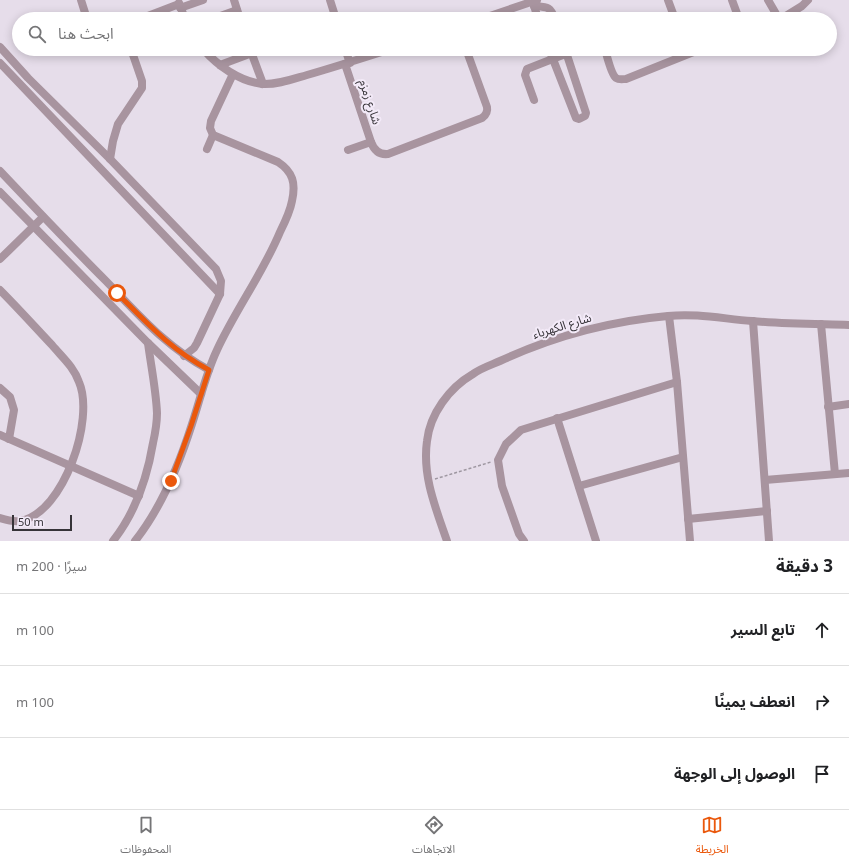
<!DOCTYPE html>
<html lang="ar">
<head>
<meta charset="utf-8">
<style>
	body { margin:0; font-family:"Noto Sans","Noto Sans Arabic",sans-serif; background:#f2f2f2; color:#202124; direction:rtl }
	.scale { position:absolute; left:12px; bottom:10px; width:60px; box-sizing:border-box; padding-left:4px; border:2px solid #363338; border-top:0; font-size:11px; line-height:14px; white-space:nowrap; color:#363338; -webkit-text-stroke:3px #f3eaf8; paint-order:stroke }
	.stop { position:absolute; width:12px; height:12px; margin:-9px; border:3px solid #ea580c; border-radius:50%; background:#fff }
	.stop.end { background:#ea580c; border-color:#fff; box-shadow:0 1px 4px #0008 }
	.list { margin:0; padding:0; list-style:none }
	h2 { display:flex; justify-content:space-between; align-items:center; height:52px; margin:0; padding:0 16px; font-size:17px }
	h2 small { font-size:13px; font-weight:400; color:#757577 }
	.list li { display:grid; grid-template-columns:26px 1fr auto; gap:12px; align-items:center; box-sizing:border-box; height:72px; padding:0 16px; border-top:1px solid #e0e0e0 }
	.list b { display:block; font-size:15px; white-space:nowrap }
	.list em { font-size:13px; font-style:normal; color:#757577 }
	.icon { flex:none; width:22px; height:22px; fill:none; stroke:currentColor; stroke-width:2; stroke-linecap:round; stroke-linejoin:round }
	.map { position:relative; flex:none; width:849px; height:541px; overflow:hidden; direction:ltr }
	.search { position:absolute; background:#fff; box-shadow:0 2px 10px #0003; left:12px; right:12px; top:12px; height:44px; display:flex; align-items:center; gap:10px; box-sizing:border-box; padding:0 14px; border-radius:22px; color:#757577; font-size:15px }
	.sheet { height:268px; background:#fff }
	nav { display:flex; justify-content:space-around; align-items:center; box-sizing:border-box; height:56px; border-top:1px solid #e0e0e0; background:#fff; font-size:11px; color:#757577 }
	nav a { display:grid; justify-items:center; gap:2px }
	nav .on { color:#ea580c }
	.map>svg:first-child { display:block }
</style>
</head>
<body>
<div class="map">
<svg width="849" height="541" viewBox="0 0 849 541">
	<rect width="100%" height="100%" fill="#e6ddea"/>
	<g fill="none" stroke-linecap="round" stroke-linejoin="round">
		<path stroke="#9e97a1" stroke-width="1.5" stroke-dasharray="3 2" stroke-linecap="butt" d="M 435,479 L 491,462"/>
		<g stroke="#a8949f" stroke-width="8">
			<path d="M 81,0 L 87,19"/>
			<path d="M 234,0 L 240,19"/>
			<path d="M 330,0 L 336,19"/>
			<path d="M 668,0 L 675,19"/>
			<path d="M 732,0 L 739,19"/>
			<path d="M 768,0 L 779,19"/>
			<path d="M 533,2 L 538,19"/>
			<path d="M 179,3 L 185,19"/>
			<path d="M 534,6 C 547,7 550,6 555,19"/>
			<path d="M 180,8 L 203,0"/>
			<path d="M 140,19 L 179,4"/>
			<path d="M 212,19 L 237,10"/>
			<path d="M 481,19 L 537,0"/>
			<path d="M 781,19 L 802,6 L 808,0"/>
			<path d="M 0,47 L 28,78 L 110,159 L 216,269 L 221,281 L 220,294 L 197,343 L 194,348 L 184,356"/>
			<path d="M 203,49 C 218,66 239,81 262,84 C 277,85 293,79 307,75 C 335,67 363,58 391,49"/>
			<path d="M 250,49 L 263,84"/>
			<path d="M 345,49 L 350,63"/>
			<path d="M 549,49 L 576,118 L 579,119 L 585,116 L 586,113 L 565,49"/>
			<path d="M 605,49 C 607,56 611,74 616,78 C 619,80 623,79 626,79 L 701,49"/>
			<path d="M 0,63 L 220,294"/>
			<path d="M 345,64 L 371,142 C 374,150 379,155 388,154 L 482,118 C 486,115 488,112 487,107 L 466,49"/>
			<path d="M 220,65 L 252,53"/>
			<path d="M 534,100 L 525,75 L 527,69 L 578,49"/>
			<path d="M 207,149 L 213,135"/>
			<path d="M 348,150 L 371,142"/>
			<path d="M 110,159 L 113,141 L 118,124 L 142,88 L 142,81 L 131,49"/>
			<path d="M 0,171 C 35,208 70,245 106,281 C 139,315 166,347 209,370"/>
			<path d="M 0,192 L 148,343 L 201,394"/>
			<path d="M 0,259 L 43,217"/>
			<path d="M 0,290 C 18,308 35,327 52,345 C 62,357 74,367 79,382 C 95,419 64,512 21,521 C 14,522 6,520 0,518"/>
			<path d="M 669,316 L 677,382 L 690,541"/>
			<path d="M 753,321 L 769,541"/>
			<path d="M 821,324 L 835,474"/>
			<path d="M 0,388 L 10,397 L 14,410 L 9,439"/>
			<path d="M 828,407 L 849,404"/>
			<path d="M 557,418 L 596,541"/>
			<path d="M 0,435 L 139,496"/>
			<path d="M 765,480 L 849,473"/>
			<path d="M 579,486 L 683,457"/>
			<path d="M 688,519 L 767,511"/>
			<path d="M 113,541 C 135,513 147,479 153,443 C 155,434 157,423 157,413 C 156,390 151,366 148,343"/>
			<path d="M 135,541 C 162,507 179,465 192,424 C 200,400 206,373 217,350 C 236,309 263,273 280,232 C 285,222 290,212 292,201 C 296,183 293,172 278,162 L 213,135 L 210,128 L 211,121 L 233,74"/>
			<path d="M 447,541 C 436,509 422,476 427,441 C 430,414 449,388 473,374 C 481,368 491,365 500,361 C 552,337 611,321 668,316 C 697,313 724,319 752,321 C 785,324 817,324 849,325"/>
			<path d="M 524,541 L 519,534 L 502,486 L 498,460 L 506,444 L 521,430 L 537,425 L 677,382"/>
		</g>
	</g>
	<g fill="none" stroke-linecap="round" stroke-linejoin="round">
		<path stroke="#ea580c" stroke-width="5" d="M 117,293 C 148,324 170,349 209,370 L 191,426 L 171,481"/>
	</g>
	<g text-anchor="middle" stroke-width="4" stroke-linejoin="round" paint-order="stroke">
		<g font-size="12" fill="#363338" stroke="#f3eaf8">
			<text transform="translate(370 102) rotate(72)" y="4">شارع زمزم</text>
			<text transform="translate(562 326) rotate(-17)" y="4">شارع الكهرباء</text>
		</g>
	</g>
</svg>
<div class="scale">50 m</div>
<div class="stop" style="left:117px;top:293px"></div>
<div class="stop end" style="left:171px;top:481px"></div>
<div class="search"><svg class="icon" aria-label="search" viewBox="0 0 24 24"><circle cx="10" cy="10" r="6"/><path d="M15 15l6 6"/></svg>ابحث هنا</div>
</div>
<section class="sheet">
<h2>3 دقيقة<small>سيرًا · 200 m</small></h2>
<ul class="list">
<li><svg class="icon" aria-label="ahead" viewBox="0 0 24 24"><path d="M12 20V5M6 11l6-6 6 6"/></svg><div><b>تابع السير</b></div><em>100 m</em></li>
<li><svg class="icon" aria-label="right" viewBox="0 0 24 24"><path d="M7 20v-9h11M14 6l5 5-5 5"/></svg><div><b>انعطف يمينًا</b></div><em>100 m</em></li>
<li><svg class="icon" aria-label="arrive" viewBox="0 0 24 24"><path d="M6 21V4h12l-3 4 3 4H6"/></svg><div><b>الوصول إلى الوجهة</b></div></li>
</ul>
</section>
<nav>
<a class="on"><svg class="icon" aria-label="map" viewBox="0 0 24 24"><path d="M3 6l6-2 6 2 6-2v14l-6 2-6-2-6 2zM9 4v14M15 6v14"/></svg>الخريطة</a>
<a><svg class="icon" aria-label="directions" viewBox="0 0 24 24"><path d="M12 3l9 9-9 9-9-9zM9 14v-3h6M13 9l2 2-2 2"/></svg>الاتجاهات</a>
<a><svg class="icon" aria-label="saved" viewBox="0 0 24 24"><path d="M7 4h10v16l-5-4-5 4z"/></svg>المحفوظات</a>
</nav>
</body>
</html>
